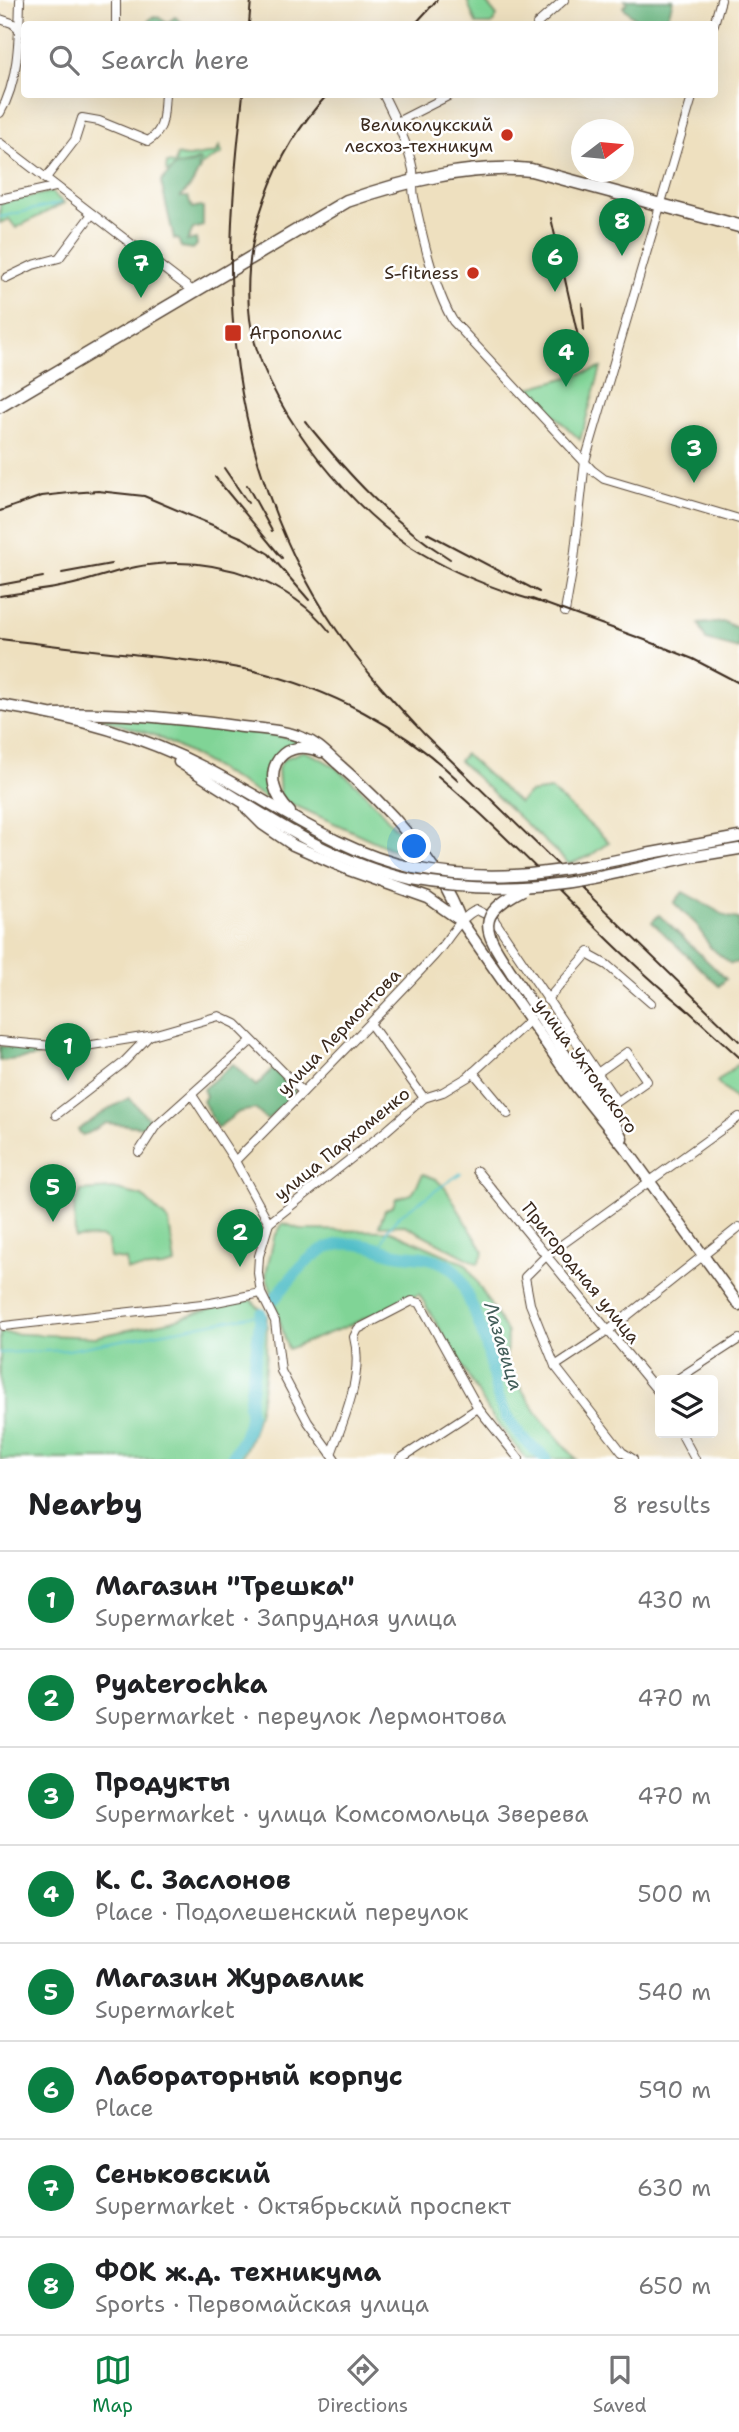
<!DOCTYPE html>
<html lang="en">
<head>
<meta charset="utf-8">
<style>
	body { margin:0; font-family:"Shantell Sans",sans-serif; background:#f6f6f6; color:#202124 }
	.controls { position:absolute; right:21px; bottom:21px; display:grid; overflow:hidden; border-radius:7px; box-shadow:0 7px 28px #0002 }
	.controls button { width:63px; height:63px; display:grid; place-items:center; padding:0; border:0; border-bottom:2px solid #e0e0e0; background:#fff; color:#202124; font:35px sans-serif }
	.compass { position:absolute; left:571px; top:119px; width:63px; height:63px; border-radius:50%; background:#fff; box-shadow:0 7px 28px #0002; rotate:74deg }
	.you { position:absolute; left:415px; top:847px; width:24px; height:24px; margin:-18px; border:5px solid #fff; border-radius:50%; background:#1a73e8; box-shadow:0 0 0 10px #1a73e833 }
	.badge { display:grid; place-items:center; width:46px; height:46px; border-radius:50%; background:#0b8043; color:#fff; font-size:23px; font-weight:700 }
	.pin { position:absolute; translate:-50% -58px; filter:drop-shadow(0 2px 4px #0008) }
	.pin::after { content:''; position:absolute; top:37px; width:24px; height:21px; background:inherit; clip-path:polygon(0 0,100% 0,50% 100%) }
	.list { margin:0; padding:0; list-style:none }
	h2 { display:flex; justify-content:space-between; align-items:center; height:91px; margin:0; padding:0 28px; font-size:30px }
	h2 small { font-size:23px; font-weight:400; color:#757577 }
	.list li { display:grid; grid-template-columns:46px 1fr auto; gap:21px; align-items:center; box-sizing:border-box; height:98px; padding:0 28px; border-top:2px solid #e0e0e0 }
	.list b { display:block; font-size:26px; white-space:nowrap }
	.list p { margin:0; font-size:23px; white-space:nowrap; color:#757577 }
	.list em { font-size:23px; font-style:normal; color:#757577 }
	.icon { flex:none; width:38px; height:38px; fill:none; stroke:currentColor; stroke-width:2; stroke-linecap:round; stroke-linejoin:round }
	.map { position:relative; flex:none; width:739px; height:1459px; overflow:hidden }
	.search { position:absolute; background:#fff; box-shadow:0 7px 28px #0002; left:21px; right:21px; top:21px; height:77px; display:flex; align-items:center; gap:18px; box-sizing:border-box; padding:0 24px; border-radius:7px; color:#757577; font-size:26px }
	.sheet { height:875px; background:#fff }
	nav { display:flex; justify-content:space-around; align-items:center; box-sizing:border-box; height:98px; border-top:2px solid #e0e0e0; background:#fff; font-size:19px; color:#757577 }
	nav a { display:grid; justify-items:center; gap:4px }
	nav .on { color:#0b8043 }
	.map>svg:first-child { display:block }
</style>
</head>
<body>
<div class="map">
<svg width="739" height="1459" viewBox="0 0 739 1459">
	<rect width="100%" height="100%" fill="#fff"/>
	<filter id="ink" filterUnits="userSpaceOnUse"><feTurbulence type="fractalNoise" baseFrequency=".0143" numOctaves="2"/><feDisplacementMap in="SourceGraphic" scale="14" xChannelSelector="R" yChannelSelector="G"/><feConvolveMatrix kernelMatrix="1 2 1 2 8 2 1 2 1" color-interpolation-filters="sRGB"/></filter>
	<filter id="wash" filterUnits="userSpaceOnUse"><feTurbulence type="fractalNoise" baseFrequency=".00686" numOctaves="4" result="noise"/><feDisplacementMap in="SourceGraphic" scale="28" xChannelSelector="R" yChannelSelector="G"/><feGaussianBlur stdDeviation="1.57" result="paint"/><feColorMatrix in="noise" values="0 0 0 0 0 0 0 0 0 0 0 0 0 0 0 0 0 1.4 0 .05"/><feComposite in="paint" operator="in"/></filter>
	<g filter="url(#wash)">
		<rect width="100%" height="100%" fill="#eee0bf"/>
		<g fill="#80d496" stroke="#5e7f5a" stroke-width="2">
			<path d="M 467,0 L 484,0 L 497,16 L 492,24 L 476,24 Z"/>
			<path d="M 220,145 L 219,151 L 222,152 L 222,154 L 211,159 L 198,168 L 195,161 C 190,165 179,164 168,173 L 166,170 L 167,163 L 175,164 L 177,155 C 190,161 200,152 216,154 Z"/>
			<path d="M 51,192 L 64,203 L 16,228 L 9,219 L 0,223 L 0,203 Z"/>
			<path d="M 601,368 L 580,440 L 528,390 L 529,388 Z"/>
			<path d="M 91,716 C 160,723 239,724 305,742 C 275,758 257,767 276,804 L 193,755 L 154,735 Z"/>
			<path d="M 303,751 C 347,765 380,810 409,845 L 409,847 L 397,850 L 389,848 L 285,801 L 280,796 L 278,768 L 284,759 Z"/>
			<path d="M 465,754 L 519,803 L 529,793 L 551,790 L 609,842 L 590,856 L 569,864 L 459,761 Z"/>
			<path d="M 295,824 L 338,847 L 406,870 L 405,874 L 337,849 L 294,827 Z"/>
			<path d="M 739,1063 L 739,1103 L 717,1082 Z"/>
			<path d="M 423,1174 L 436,1179 L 446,1189 L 484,1252 L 478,1264 L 405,1225 L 379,1226 L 385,1210 L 393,1206 L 396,1198 L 412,1194 Z"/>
			<path d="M 113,1189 L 142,1196 L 169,1222 L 175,1264 L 163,1267 L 127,1270 L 126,1260 L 110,1258 L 108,1242 L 102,1237 L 75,1238 L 74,1204 L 81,1191 Z"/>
			<path d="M 283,1223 L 302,1230 L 391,1231 L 466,1264 L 507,1333 L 506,1365 L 539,1416 L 576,1459 L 526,1459 L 491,1415 L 419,1294 L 350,1325 L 288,1349 L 266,1274 L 274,1238 Z"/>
			<path d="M 251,1300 L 267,1315 C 267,1359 264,1422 240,1459 L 0,1459 L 0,1333 L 95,1337 L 171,1321 L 218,1306 Z"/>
		</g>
		<g fill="#68b67f" stroke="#52704e" stroke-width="2">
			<path d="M 625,0 L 673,0 L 666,24 L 641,24 L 623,7 L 627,3 Z"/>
			<path d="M 152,17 L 158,17 L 167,23 L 175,17 L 184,24 L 146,24 Z"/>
			<path d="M 197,160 L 201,161 L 197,166 L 200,168 C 193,182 192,187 180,197 L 188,197 L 192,208 L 200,206 L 203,208 L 203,226 L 193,229 L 187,241 L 196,239 L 197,245 L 193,249 L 181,247 L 178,239 L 174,239 L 161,182 L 175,166 L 192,164 Z"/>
			<path d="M 724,622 L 739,629 L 739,649 L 706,640 L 699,624 Z"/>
			<path d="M 683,892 L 728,917 L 739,919 L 739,962 L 731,964 L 710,947 L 698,926 L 674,903 Z"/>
			<path d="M 659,915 L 726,979 L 719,986 L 652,922 Z"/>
			<path d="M 0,1046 L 41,1051 L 37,1057 L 0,1061 Z"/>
			<path d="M 233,1064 L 256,1086 L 273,1069 L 296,1092 L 267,1120 L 255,1109 L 239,1112 L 217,1128 L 203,1101 L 206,1096 L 203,1089 Z"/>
			<path d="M 129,1098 L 151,1121 L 145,1127 L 106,1123 L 83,1136 L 78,1130 L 110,1108 Z"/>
		</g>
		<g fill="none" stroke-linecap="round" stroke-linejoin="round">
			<g stroke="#51bec8" stroke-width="2">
				<path d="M 0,217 L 61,203"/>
				<path d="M 380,1250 L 388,1229 L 400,1215 L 461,1173"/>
				<path d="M 0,1353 L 68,1350 L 261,1314"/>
			</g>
			<g stroke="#51bec8" stroke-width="12">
				<path d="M 275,1298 C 309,1256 327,1230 385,1251 C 406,1259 424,1252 447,1265 C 458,1271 462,1283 467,1295 C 477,1316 485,1337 490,1360 C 494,1375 495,1393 502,1407 C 514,1431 525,1441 546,1459"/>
				<path d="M 231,1459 C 240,1444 254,1424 249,1406 L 261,1314"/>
			</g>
		</g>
	</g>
	<g filter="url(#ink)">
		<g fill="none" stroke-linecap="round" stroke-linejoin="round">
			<g stroke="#564536" stroke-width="10">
				<g id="street">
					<path d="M 0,19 L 12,23 L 22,31"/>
					<path d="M 116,24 L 116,0"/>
					<path d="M 537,24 L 564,0"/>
					<path d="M 714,24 L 721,0"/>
					<path d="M 383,94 C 395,118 408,144 413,170 C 414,179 412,188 414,197 C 422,235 434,289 453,321 L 592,470 L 604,479 L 739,519"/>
					<path d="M 0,113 C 19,81 19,37 20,0"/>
					<path d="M 397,122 L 452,94"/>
					<path d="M 0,143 L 194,292"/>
					<path d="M 45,179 L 75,140 L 82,118 L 99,121 L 148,141 C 166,130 163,113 165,94"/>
					<path d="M 0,199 L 55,187"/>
					<path d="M 6,278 L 33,265 L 59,258 L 92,214"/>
					<path d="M 565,612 L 574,560 L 585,461 L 693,94"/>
					<path d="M 587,954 L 607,965 L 651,1003"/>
					<path d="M 547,1000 L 589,952"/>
					<path d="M 371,1025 L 424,1098"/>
					<path d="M 0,1041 L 73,1048 L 149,1036 L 219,1016 L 236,1024 L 303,1092"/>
					<path d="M 473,1072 L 508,1114"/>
					<path d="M 192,1095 L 235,1161 L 269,1223 L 259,1256 L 258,1273 L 261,1293 L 275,1321 L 281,1371 L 308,1422 L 335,1459"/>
					<path d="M 56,1115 L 122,1064 L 149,1036"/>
					<path d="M 139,1152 L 155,1127 L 251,1041"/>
					<path d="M 235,1161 C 302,1093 369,1026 434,956 C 446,943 461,915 477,910 L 493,918 L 617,1102 L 647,1081 L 627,1052 L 596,1074"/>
					<path d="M 477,1171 L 660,1394"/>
					<path d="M 269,1223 L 386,1131 L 424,1098 L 443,1092 L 468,1077 L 530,1020"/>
					<path d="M 4,1326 L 211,1303 L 261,1293"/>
					<path d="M 555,1366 L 608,1331 L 739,1227"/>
					<path d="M 676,1380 L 739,1339"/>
					<path d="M 681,1433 L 695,1459"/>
					<path d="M 331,1454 C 344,1419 364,1375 354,1337 L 358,1329 L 412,1301 L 420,1303 L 478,1408 L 519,1459"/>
					<path d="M 400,1459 L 478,1408"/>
					<path d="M 633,1459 L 622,1452 L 555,1366 L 530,1304 L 525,1277 L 546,1256 L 739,1117"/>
				</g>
			</g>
			<g stroke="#564536" stroke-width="13">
				<g id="secondary">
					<path d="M 0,705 C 71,716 139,734 203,767 C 272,802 337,852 414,868"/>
					<path d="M 54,714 C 115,712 174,718 235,726 C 256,729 282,729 303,738 C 317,743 326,753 337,763 C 385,804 439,861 461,921 L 577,1088 L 629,1153 L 739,1305"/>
					<path d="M 179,762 C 252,807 327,862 412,880"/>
					<path d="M 246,808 L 262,824 L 293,845 L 349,870 L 428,898 L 461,921"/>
					<path d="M 290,812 C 256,779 277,734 321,752"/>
					<path d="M 646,854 L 739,837"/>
					<path d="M 622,872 L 690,857 L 739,849"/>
					<path d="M 511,972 L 575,1070 L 615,1124 L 622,1138"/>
				</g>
			</g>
			<g stroke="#564536" stroke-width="15">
				<path id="primary" d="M 0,406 L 347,201 C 405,181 470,164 531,170 L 739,226"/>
			</g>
			<use href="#street" stroke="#fff" stroke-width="8"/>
			<use href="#secondary" stroke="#fff" stroke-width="10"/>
			<use href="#primary" stroke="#fff" stroke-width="12"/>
			<g stroke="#3b2a1e" stroke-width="2">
				<path d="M 249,24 L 251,0"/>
				<path d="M 415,24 L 437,0"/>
				<path d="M 243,94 C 237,150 231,207 231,263 C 230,399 267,536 348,646 C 371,678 398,706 424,734 L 739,1041"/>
				<path d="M 328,94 C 274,152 240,239 250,319 C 260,399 343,501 408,545 C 448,571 493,589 539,602"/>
				<path d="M 551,218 L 579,341"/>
				<path d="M 582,303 L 584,330"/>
				<path d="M 305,421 C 347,473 392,523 450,559"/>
				<path d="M 224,468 L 248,503"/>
				<path d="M 215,477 L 282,558"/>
				<path d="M 247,485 L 272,531"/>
				<path d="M 0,511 L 42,496 L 69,493 L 98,491 L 144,496 L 243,538 L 269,554 L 309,600"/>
				<path d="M 427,533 L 539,592"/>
				<path d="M 62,573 L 111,564"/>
				<path d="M 0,585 L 43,577"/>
				<path d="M 0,596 C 25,592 50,590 74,584 C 102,577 128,566 157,564 C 219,558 290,581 330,632"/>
				<path d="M 532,599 L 645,640 L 693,659 L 739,683"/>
				<path d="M 0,639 C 44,644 88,650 132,654 C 173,659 214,662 254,671 C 328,688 403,727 458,780"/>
				<path d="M 438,776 C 526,850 599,939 688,1011"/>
				<path d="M 682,1005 L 739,1057"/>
			</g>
			<g stroke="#564536" stroke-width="13" stroke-linecap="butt">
				<g id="secondary-bridge">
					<path d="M 414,868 C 499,885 564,871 646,854"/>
					<path d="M 412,880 C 485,893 549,889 622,872"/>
					<path d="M 511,972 C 485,932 472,916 523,890"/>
				</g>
			</g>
			<use href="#secondary-bridge" stroke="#fff" stroke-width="10"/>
		</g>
	</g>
	<g fill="#c8321e" stroke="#fff" stroke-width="2.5">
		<circle cx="507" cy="135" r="7"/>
		<circle cx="473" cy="273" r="7"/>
		<rect x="224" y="324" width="18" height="18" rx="3.5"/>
	</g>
	<g text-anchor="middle" stroke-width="5" stroke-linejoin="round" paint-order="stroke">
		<g font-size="18" fill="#3b2a1e" stroke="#fff" text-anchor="end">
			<text x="493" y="131">Великолукский<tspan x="493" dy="21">лесхоз-техникум</tspan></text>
			<text x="459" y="279">S-fitness</text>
			<text x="249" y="339" text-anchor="start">Агрополис</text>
		</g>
		<g font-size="18" fill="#3b2a1e" stroke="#fff">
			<text transform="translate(339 1032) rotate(-46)" y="6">улица Лермонтова</text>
			<text transform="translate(586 1066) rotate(54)" y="6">улица Ухтомского</text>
			<text transform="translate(342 1144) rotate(-39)" y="6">улица Пархоменко</text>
			<text transform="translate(581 1273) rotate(51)" y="6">Пригородная улица</text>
		</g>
		<g font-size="19" font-style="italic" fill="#435e5a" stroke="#fff">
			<text transform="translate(504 1346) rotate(73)" y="7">Лазавица</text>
		</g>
	</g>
</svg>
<div class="controls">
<button><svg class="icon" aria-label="layers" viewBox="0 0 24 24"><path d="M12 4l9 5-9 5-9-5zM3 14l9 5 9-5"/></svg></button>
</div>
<svg class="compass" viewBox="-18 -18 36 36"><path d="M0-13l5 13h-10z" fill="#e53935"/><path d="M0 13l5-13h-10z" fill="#757577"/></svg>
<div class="you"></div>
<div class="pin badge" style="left:68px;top:1081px">1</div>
<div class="pin badge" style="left:240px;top:1267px">2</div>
<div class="pin badge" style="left:694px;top:483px">3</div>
<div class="pin badge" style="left:566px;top:387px">4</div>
<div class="pin badge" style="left:53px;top:1222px">5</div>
<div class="pin badge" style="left:555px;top:292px">6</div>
<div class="pin badge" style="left:141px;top:298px">7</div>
<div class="pin badge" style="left:622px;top:256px">8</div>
<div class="search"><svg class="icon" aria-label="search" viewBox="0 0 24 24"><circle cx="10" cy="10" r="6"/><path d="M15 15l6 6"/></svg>Search here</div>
</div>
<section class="sheet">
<h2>Nearby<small>8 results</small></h2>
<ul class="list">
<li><span class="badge">1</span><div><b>Магазин &quot;Трешка&quot;</b><p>Supermarket · Запрудная улица</p></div><em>430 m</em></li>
<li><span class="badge">2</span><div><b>Pyaterochka</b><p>Supermarket · переулок Лермонтова</p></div><em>470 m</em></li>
<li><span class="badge">3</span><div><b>Продукты</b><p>Supermarket · улица Комсомольца Зверева</p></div><em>470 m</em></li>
<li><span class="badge">4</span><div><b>К. С. Заслонов</b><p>Place · Подолешенский переулок</p></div><em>500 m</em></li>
<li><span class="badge">5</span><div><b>Магазин Журавлик</b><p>Supermarket</p></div><em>540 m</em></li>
<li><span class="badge">6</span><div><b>Лабораторный корпус</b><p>Place</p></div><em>590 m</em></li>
<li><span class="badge">7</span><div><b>Сеньковский</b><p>Supermarket · Октябрьский проспект</p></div><em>630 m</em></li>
<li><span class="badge">8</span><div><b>ФОК ж.д. техникума</b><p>Sports · Первомайская улица</p></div><em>650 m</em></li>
</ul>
</section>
<nav>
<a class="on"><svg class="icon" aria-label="map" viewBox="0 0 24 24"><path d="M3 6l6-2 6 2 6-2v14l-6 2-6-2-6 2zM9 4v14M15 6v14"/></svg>Map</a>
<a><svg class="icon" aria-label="directions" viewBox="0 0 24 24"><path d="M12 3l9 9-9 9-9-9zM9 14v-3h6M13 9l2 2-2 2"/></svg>Directions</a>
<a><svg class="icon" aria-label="saved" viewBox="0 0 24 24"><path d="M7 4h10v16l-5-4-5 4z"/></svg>Saved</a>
</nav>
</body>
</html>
